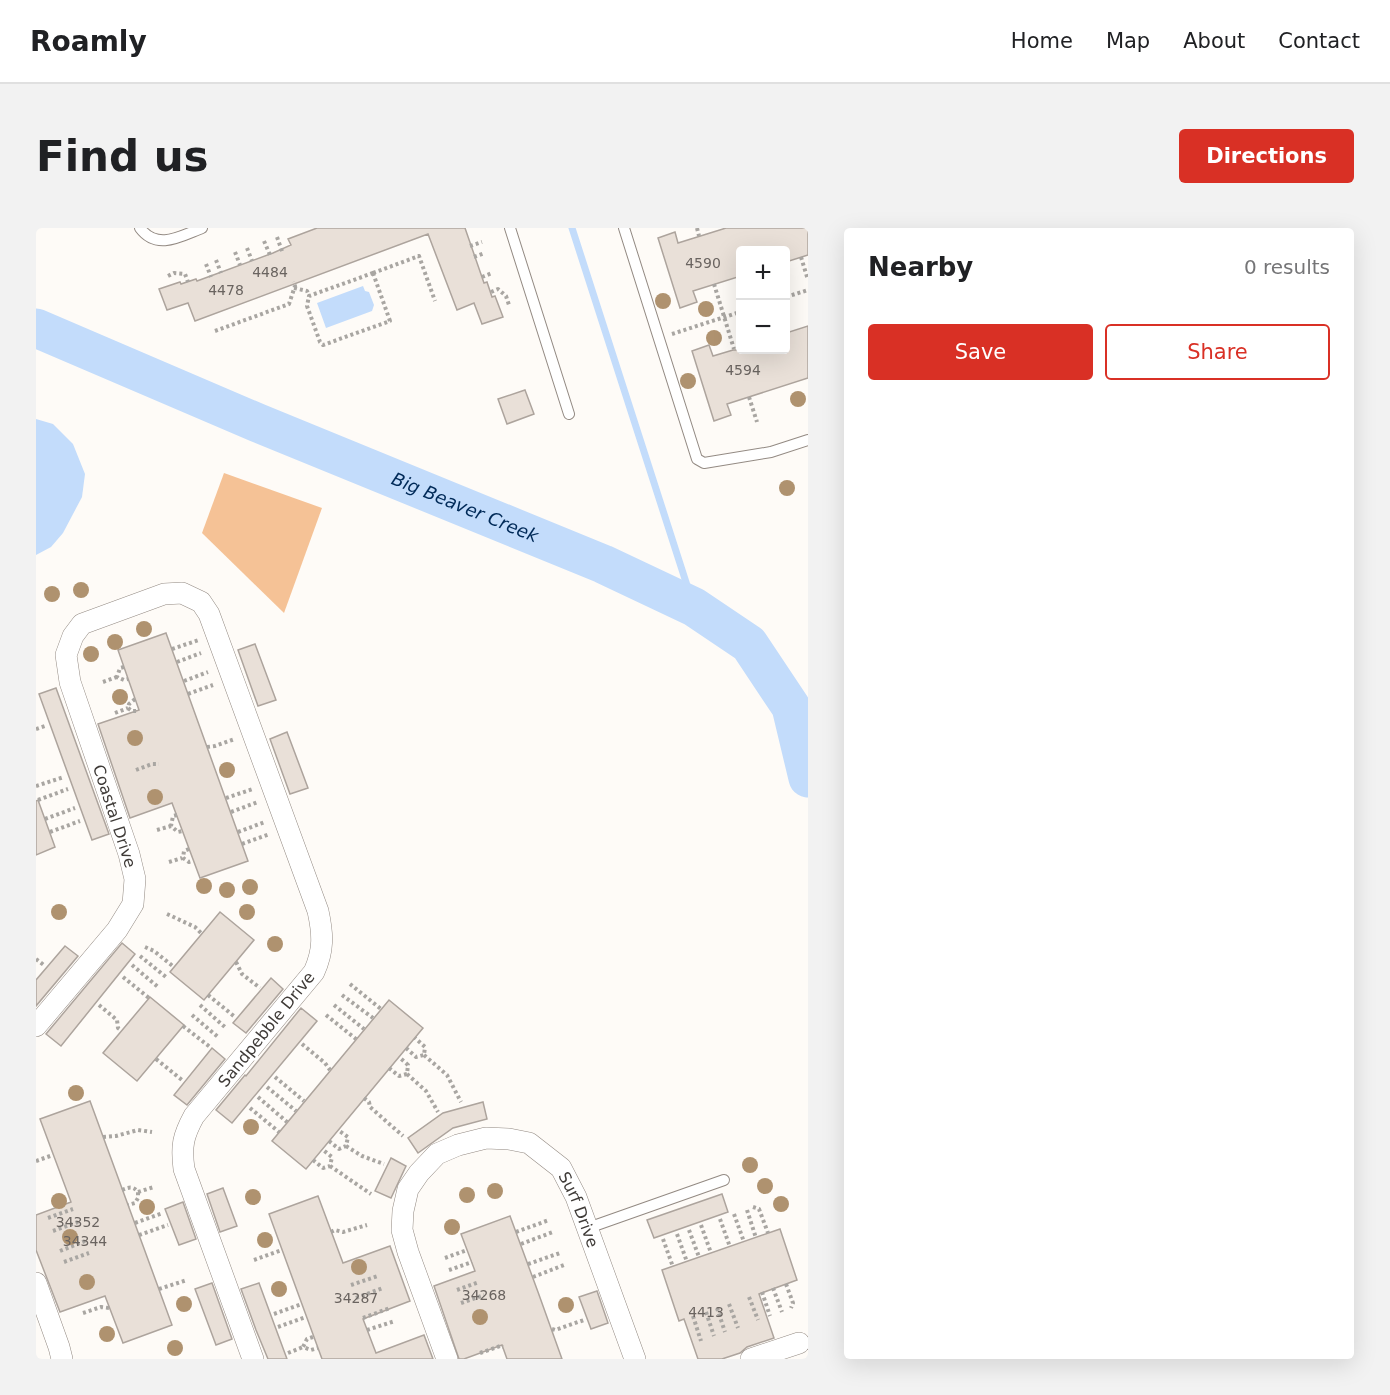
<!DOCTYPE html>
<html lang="en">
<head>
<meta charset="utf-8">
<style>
	body { margin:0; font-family:"DejaVu Sans",sans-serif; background:#f2f2f2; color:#202124 }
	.controls { position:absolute; right:18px; top:18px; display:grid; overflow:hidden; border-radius:6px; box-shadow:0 6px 24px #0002 }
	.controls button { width:54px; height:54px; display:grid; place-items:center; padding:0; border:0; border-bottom:2px solid #e0e0e0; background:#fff; color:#202124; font:30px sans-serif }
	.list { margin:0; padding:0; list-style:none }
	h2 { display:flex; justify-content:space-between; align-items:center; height:78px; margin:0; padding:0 24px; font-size:26px }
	h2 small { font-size:20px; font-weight:400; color:#757577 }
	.actions { display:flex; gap:12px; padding:18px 24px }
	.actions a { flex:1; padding:14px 0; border:2px solid #d93025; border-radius:6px; text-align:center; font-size:21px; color:#d93025 }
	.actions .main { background:#d93025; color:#fff }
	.map { position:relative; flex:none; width:772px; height:1131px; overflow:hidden; border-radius:6px }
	header { display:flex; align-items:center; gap:36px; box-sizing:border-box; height:84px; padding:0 30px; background:#fff; border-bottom:2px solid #e0e0e0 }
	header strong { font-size:28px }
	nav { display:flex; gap:33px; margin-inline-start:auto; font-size:21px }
	.intro { display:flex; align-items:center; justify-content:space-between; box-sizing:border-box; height:144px; padding:0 36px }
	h1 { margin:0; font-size:42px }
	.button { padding:15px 27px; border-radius:6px; background:#d93025; color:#fff; font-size:21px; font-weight:700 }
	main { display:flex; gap:36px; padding:0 36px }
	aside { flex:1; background:#fff; border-radius:6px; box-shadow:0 6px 24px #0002 }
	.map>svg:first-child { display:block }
</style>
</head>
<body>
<header>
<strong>Roamly</strong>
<nav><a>Home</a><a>Map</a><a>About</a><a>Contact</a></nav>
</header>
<div class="intro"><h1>Find us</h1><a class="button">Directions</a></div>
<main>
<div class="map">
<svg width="772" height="1131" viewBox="0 0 772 1131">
	<rect width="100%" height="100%" fill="#fefbf7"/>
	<path fill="#f5c296" d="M 188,245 L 286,280 L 248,385 L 166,305 Z"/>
	<g fill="#c3dcfb">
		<path d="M 327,58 L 329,63 L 333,64 L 338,77 L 336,83 L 290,100 L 281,75 Z"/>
		<path d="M 0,191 L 17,196 L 37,216 L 49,246 L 46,269 L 27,305 L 15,319 L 0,327 Z"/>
	</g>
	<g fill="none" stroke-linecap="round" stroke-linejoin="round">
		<path stroke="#c3dcfb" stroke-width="7" d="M 536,0 L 658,379"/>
		<path stroke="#c3dcfb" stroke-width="39" id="s1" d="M 0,100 L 222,195 L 567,336 L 658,379 L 713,416 L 755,479 L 772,550"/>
	</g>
	<g fill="#e9e0d8" stroke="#ada49d" stroke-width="1.5">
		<path d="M 281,0 L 429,0 L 448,55 L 451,54 L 456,69 L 459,68 L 467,89 L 446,96 L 438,75 L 421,82 L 392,6 L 159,93 L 152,75 L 131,82 L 123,61 L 144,54 L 145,56 L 160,51 L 161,53 L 237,25 L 255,17 L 252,11 Z"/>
		<path d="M 690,0 L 772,0 L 772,27 L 750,34 L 750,22 L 705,22 L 705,48 L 657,63 L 661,74 L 644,80 L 622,10 L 639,4 L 642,15 Z"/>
		<path d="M 772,98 L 772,150 L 691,176 L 695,187 L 678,193 L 656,123 L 673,117 L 677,128 L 697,122 L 750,122 L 750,105 Z"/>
		<path d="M 489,162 L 498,186 L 471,196 L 462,171 Z"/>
		<path d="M 130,405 L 212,633 L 164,650 L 136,575 L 94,590 L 62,496 L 103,482 L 82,422 Z"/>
		<path d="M 219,416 L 240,472 L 222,478 L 202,422 Z"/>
		<path d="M 20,460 L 73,606 L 56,612 L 3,466 Z"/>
		<path d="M 251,504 L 272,560 L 254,566 L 234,511 Z"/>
		<path d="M 2,572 L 19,619 L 0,627 L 0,573 Z"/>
		<path d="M 184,684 L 218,712 L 168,772 L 134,744 Z"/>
		<path d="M 86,715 L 99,726 L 25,818 L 10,806 Z"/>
		<path d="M 29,718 L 42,728 L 0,778 L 0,752 Z"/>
		<path d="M 235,750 L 247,761 L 210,805 L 197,795 Z"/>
		<path d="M 114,769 L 148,797 L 101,853 L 67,825 Z"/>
		<path d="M 353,772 L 387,800 L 270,941 L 236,913 Z"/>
		<path d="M 265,780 L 281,793 L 196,895 L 180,882 L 209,847 L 210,848 Z"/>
		<path d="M 176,820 L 189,831 L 151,877 L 138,867 Z"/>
		<path d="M 54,873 L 136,1097 L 87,1115 L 69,1068 L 24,1084 L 0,1022 L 0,987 L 35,974 L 4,891 Z"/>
		<path d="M 447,874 L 451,891 L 417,900 L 382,925 L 372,910 L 407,885 Z"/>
		<path d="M 355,930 L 370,938 L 355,970 L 339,963 Z"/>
		<path d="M 187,960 L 201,998 L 184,1004 L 171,966 Z"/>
		<path d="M 686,966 L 692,984 L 618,1010 L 611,992 Z"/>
		<path d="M 282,968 L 307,1035 L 354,1018 L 374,1073 L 327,1091 L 340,1125 L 388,1107 L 397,1131 L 286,1131 L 233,986 Z"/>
		<path d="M 147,974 L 160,1011 L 143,1017 L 129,981 Z"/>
		<path d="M 474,988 L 502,1064 L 526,1131 L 471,1131 L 466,1117 L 428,1131 L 423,1131 L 398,1058 L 439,1043 L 425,1006 Z"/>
		<path d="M 744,1001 L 761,1052 L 723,1066 L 738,1110 L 711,1119 L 704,1125 L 686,1131 L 662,1131 L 648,1091 L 643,1093 L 626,1042 Z"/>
		<path d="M 176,1055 L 196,1111 L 180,1117 L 159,1061 Z"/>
		<path d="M 223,1055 L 251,1131 L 232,1131 L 220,1102 L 205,1061 Z"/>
		<path d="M 561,1063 L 572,1095 L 555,1101 L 543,1069 Z"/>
	</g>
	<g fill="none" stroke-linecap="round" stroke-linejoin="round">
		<g stroke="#938a83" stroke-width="12">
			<g id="service">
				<path d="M 104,0 C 121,23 145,8 166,0"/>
				<path d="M 474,0 L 533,186"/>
				<path d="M 588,0 L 661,231 L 668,235 L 735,224 L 772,212"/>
				<path d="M 552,1000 L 688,952"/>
			</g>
		</g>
		<g stroke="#938a83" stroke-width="22">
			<g id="minor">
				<path d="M 0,798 L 81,702 L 97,676 L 99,651 L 93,626 L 34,454 L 30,427 L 37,408 L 46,396 L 128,366 L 146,365 L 165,374 L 173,386 L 282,683 C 287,706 288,722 278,744 L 158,888 C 147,908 145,918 148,941 L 217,1131"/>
				<path d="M 0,1055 L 23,1119 L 26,1131"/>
				<path id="s2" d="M 411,1131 L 372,1024 L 366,1002 L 367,983 L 372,961 L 383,945 L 401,926 L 422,917 L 450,910 L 473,911 L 493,915 L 525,940 L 540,969 L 599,1131"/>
				<path d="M 715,1131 L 763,1115"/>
			</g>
		</g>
		<g stroke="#a9a6a2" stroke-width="4" stroke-dasharray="3 3" stroke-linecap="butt">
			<path d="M 661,0 L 663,8"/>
			<path d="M 241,9 L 247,26"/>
			<path d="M 228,13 L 234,27"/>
			<path d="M 434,18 L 446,14"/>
			<path d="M 211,20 L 216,33"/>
			<path d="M 199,24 L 204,37"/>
			<path d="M 438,29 L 449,25"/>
			<path d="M 765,29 L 772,52"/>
			<path d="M 180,32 L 185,45"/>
			<path d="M 170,36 L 175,49"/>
			<path d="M 337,45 L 354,93 L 287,117 L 284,114 L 271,78 L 273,68 Z"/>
			<path d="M 337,45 L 383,28 L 399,73"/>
			<path d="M 132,48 L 138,45 L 149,46 L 152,54"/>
			<path d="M 446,49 L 456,45"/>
			<path d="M 678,56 L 698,121"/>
			<path d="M 258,60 L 271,63 L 273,68"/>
			<path d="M 455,64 L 462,61 L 470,68 L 473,77"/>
			<path d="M 750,69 L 772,62"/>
			<path d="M 179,103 L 253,76 L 259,58 L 257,54"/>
			<path d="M 636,106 L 704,84"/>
			<path d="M 713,169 L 721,194"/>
			<path d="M 136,421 L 163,412"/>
			<path d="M 141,434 L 165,425"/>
			<path d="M 88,439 L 84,440 L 81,449 L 88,452 L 92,451"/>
			<path d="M 148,453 L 172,444"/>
			<path d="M 67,454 L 81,449"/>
			<path d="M 152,466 L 177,457"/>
			<path d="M 99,471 L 93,476 L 92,480 L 96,483 L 103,483"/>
			<path d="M 79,485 L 92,480"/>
			<path d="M 0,501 L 9,498"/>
			<path d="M 171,519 L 179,518 L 199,511"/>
			<path d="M 100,542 L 116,536 L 123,536"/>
			<path d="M 0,558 L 28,549"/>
			<path d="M 190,570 L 217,561"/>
			<path d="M 2,572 L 32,561"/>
			<path d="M 195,584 L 222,574"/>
			<path d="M 141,587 L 137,588 L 135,598 L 142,604 L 147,603"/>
			<path d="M 9,591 L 39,580"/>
			<path d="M 121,602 L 135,598"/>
			<path d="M 14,604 L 44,593"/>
			<path d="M 202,604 L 229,594"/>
			<path d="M 206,616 L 234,606"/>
			<path d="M 153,621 L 148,623 L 147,630 L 153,634 L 157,633"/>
			<path d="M 133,634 L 146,630"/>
			<path d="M 131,686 L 159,699 L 166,706"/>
			<path d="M 109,719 L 118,723 L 138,739"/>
			<path d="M 104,728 L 130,749"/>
			<path d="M 0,731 L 9,738"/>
			<path d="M 200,734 L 206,746 L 224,760"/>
			<path d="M 96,737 L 122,759"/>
			<path d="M 87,749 L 113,770"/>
			<path d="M 314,756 L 345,781"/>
			<path d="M 172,767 L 199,789"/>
			<path d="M 306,767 L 337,790"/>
			<path d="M 63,777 L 81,792 L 82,800 L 85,802"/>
			<path d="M 164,777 L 190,800"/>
			<path d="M 298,777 L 328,801"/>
			<path d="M 156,787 L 182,809"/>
			<path d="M 290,787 L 320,811"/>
			<path d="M 147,798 L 174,819"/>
			<path d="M 266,816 L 289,835 L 294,842"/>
			<path d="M 370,820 L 380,829 L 388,827 L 389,819 L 379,810"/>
			<path d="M 388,827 L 411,847 L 425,874"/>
			<path d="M 120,831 L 146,852"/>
			<path d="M 353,840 L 363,848 L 371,846 L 372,837 L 363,829"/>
			<path d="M 371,846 L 390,863 L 402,884"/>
			<path d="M 239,849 L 268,873"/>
			<path d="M 231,859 L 260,883"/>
			<path d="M 222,869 L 251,894"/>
			<path d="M 328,870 L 333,874 L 334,879 L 367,908"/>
			<path d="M 214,880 L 243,904"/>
			<path d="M 67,909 L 80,908 L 102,902 L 116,904"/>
			<path d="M 293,913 L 303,921 L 310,918 L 312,909 L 302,902"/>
			<path d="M 310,918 L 326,928 L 348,936"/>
			<path d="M 277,932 L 287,940 L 294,938 L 296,929 L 286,921"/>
			<path d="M 0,933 L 17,927"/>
			<path d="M 294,938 L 335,966"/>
			<path d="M 86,962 C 93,959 97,958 102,964 L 102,970 L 99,975 L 92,977"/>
			<path d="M 102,964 L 118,959"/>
			<path d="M 717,979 L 723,981 L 732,1005"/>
			<path d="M 711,982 L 720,1010"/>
			<path d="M 698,986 L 708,1014"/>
			<path d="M 12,990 L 37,981"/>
			<path d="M 684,991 L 694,1019"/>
			<path d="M 99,995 L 127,985"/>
			<path d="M 665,997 L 675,1025"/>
			<path d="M 653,1002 L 663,1029"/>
			<path d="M 17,1003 L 42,994"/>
			<path d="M 295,1004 L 299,1002 L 307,1004 L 331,997"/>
			<path d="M 480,1004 L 513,992"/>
			<path d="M 641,1006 L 651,1034"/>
			<path d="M 103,1007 L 132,997"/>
			<path d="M 627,1011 L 637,1039"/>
			<path d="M 485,1016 L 517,1004"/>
			<path d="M 24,1023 L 49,1013"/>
			<path d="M 409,1030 L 431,1022"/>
			<path d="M 218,1032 L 246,1022"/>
			<path d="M 28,1034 L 53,1025"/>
			<path d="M 492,1036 L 524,1025"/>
			<path d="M 413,1042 L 436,1034"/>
			<path d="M 497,1049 L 528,1037"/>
			<path d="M 750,1056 L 757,1075 L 755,1080"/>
			<path d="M 315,1057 L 342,1048"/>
			<path d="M 737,1060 L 746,1084"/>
			<path d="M 123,1061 L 151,1052"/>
			<path d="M 421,1062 L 443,1054"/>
			<path d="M 726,1064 L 734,1088"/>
			<path d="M 713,1069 L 722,1092"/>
			<path d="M 320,1070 L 347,1060"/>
			<path d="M 425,1075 L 448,1067"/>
			<path d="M 693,1076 L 702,1100"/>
			<path d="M 681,1080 L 689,1104"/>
			<path d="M 670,1084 L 678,1108"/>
			<path d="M 47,1085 L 65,1079 L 73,1080"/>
			<path d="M 238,1086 L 266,1076"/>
			<path d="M 657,1088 L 665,1113"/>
			<path d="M 327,1090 L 354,1080"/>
			<path d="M 242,1099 L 270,1089"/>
			<path d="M 516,1101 L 519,1102 L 548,1092"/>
			<path d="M 331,1102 L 359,1093"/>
			<path d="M 277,1109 L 271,1111 L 267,1119 L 275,1122 L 282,1120"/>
			<path d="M 252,1125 L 267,1119"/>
			<path d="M 444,1125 L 464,1118 L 467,1119"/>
		</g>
		<use href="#service" stroke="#fff" stroke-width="10"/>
		<use href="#minor" stroke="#fff" stroke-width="21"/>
	</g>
	<g fill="#af926f">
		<circle cx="627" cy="73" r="8"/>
		<circle cx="670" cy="81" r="8"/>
		<circle cx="678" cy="110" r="8"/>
		<circle cx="652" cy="153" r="8"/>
		<circle cx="762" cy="171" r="8"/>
		<circle cx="751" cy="260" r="8"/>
		<circle cx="45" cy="362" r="8"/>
		<circle cx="16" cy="366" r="8"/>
		<circle cx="108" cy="401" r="8"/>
		<circle cx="79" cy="414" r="8"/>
		<circle cx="55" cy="426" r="8"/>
		<circle cx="84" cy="469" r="8"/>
		<circle cx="99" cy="510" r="8"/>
		<circle cx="191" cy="542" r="8"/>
		<circle cx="119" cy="569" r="8"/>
		<circle cx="168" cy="658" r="8"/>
		<circle cx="214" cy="659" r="8"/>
		<circle cx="191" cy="662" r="8"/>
		<circle cx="23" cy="684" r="8"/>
		<circle cx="211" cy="684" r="8"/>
		<circle cx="239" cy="716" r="8"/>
		<circle cx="40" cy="865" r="8"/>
		<circle cx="215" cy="899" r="8"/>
		<circle cx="714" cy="937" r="8"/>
		<circle cx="729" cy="958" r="8"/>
		<circle cx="459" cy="963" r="8"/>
		<circle cx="431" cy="967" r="8"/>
		<circle cx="217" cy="969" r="8"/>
		<circle cx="23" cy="973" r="8"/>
		<circle cx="745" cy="976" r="8"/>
		<circle cx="111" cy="979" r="8"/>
		<circle cx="416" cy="999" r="8"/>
		<circle cx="34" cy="1009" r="8"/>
		<circle cx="229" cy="1012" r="8"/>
		<circle cx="323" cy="1039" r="8"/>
		<circle cx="51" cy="1054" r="8"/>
		<circle cx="243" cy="1061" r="8"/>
		<circle cx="148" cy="1076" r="8"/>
		<circle cx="530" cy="1077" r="8"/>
		<circle cx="444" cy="1089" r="8"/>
		<circle cx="71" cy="1106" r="8"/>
		<circle cx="139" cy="1120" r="8"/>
	</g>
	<g text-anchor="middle" stroke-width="5" stroke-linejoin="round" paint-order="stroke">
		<g font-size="14" fill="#6a6460">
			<text x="667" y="40">4590</text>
			<text x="234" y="49">4484</text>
			<text x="190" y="67">4478</text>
			<text x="707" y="147">4594</text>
			<text x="42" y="999">34352</text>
			<text x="49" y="1018">34344</text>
			<text x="448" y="1072">34268</text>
			<text x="320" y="1075">34287</text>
			<text x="670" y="1089">4413</text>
		</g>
		<g font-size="16" fill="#3f3b38" stroke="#fff">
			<text transform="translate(79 588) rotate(72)" y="6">Coastal Drive</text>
			<text transform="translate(230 801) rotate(-51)" y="6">Sandpebble Drive</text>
			<text dy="6" stroke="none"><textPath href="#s2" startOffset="405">Surf Drive</textPath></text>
		</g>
		<g font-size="18" font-style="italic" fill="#002a58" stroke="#fff">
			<text dy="6" stroke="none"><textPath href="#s1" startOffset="465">Big Beaver Creek</textPath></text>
		</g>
	</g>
</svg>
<div class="controls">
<button>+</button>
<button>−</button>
</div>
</div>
<aside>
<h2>Nearby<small>0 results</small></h2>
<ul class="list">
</ul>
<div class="actions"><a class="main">Save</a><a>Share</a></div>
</aside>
</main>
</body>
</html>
